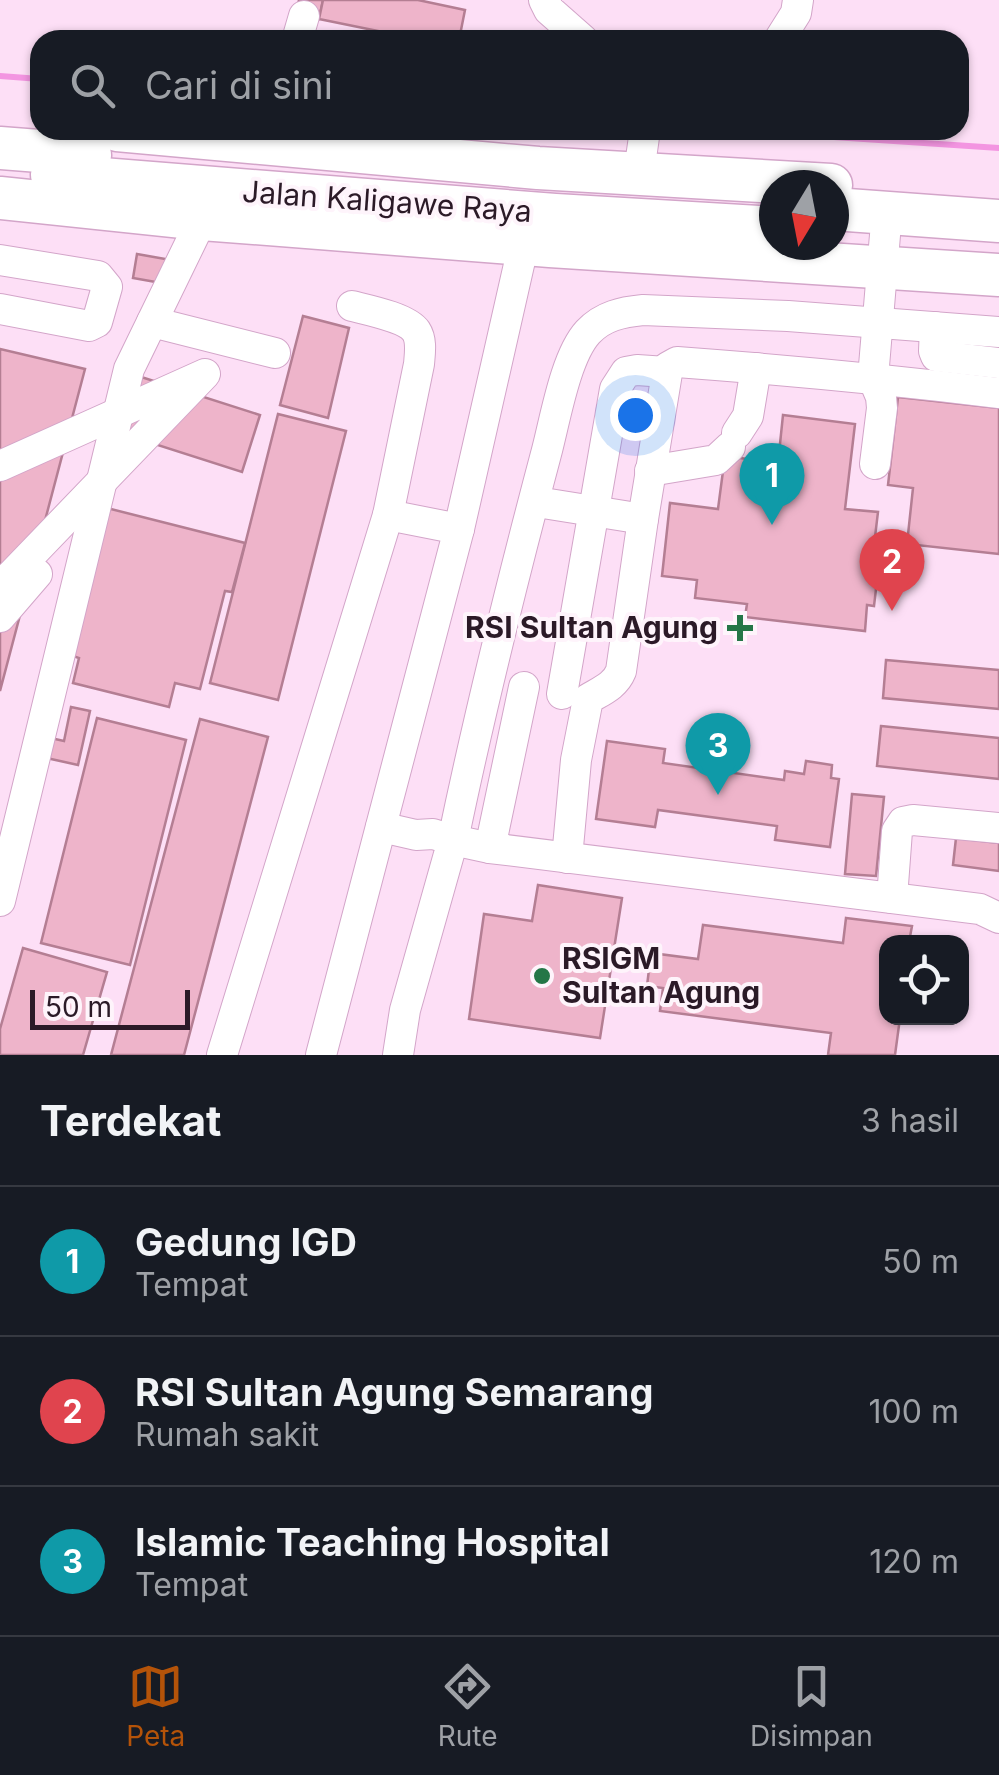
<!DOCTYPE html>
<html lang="id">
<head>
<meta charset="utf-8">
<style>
	body { margin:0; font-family:Inter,sans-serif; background:#242831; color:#f1f3f6 }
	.controls { position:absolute; right:30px; bottom:30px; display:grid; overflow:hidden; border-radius:20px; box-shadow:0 2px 8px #0004 }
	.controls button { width:90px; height:90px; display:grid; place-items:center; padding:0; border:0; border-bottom:2px solid #363941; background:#171b24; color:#f1f3f6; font:50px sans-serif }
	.compass { position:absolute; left:759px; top:170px; width:90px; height:90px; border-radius:50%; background:#171b24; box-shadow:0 2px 8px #0004; rotate:190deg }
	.scale { position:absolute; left:30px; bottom:25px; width:160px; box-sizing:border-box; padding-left:10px; border:5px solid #2b1a27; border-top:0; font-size:28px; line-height:35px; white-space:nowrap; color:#2b1a27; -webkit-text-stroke:8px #fef4fb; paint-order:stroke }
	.you { position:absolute; left:635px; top:415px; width:35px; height:35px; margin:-25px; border:8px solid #fff; border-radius:50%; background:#1a73e8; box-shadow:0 0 0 15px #1a73e833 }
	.badge { display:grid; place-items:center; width:65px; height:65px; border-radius:50%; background:#b45309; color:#fff; font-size:32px; font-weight:700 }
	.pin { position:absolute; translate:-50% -82px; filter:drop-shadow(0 2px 5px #0008) }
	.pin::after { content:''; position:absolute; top:52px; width:35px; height:30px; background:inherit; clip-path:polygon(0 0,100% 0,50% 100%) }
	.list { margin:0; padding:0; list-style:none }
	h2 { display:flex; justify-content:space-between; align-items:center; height:130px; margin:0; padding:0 40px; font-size:42px }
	h2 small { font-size:32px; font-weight:400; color:#9ea1a6 }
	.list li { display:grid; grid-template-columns:65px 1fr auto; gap:30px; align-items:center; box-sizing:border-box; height:150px; padding:0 40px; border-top:2px solid #363941 }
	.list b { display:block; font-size:38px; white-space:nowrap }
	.list p { margin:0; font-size:32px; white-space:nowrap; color:#9ea1a6 }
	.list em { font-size:32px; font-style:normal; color:#9ea1a6 }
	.icon { flex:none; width:55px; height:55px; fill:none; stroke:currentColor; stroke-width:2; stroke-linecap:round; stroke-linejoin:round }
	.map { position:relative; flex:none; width:999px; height:1055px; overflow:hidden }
	.search { position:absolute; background:#171b24; box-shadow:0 2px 8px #0004; left:30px; right:30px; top:30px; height:110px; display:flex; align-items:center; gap:25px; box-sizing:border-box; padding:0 35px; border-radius:30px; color:#9ea1a6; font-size:38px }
	.sheet { height:580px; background:#171b24 }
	nav { display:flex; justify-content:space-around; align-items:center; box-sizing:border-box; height:140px; border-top:2px solid #363941; background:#171b24; font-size:28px; color:#9ea1a6 }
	nav a { display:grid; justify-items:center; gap:5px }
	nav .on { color:#b45309 }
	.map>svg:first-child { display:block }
</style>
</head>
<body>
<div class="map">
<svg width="999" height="1055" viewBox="0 0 999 1055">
	<rect width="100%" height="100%" fill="#fddff6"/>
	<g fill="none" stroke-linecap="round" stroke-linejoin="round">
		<g stroke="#f395e1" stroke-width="6">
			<path d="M 0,76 L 40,79"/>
			<path d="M 730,130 L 999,148"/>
		</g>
	</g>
	<g fill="#eeb4ca" stroke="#b47e93" stroke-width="2.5">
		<path d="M 299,0 L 323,0 L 319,19 L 296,14 Z"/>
		<path d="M 323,0 L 418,0 L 465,10 L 459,40 L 422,40 L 319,19 Z"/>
		<path d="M 137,254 L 171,260 L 167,284 L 133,278 Z"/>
		<path d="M 303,316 L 349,328 L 328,418 L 280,405 Z"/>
		<path d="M 0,349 L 85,369 L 0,691 Z"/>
		<path d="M 135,375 L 260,415 L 242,472 L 117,432 Z"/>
		<path d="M 898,397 L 999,408 L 999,554 L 907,544 L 913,488 L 888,485 Z"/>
		<path d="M 278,414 L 346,431 L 278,700 L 210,683 Z"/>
		<path d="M 783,415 L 855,424 L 845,509 L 878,512 L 875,537 L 882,538 L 874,606 L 867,605 L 865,631 L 745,617 L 747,604 L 695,598 L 697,580 L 662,576 L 670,503 L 718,509 L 725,456 L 778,463 Z"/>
		<path d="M 99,506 L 245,543 L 232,592 L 225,591 L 200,689 L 175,683 L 169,707 L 73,683 L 79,658 L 73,656 Z"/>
		<path d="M 886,660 L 999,670 L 999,709 L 883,698 Z"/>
		<path d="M 71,707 L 90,711 L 78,765 L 42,757 L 46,737 L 64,741 Z"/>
		<path d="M 97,718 L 186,740 L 130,965 L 41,943 Z"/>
		<path d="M 200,719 L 268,737 L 184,1055 L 111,1055 Z"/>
		<path d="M 881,726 L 999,738 L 999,779 L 877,766 Z"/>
		<path d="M 607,741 L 665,749 L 663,763 L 784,780 L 785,771 L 804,774 L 806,761 L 832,765 L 831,778 L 839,779 L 830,847 L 775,840 L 777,826 L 658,810 L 655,827 L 596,819 Z"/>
		<path d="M 852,794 L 884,797 L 876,876 L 845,874 Z"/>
		<path d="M 956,838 L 999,843 L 999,871 L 953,865 Z"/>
		<path d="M 538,885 L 622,898 L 600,1038 L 469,1019 L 484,914 L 532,921 Z"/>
		<path d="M 846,918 L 912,926 L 909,942 L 886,942 L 886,1018 L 900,1018 L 895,1055 L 828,1055 L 831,1033 L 660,1011 L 663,988 L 647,986 L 651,953 L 698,959 L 703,925 L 843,943 Z"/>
		<path d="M 23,948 L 107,972 L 83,1055 L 0,1055 L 0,1029 Z"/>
	</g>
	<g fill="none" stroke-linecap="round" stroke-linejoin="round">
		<g stroke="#d3a5c9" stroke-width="32">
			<g id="minor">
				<path d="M 544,0 L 549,10 L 583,40"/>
				<path d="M 297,40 L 304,16"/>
				<path d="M 779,40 L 796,13 L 798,0"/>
				<path d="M 639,172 L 645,130"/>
				<path d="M 0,260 L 98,276 L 107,287 L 97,322 L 89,326 L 0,309"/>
				<path d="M 152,322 L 275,353"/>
				<path d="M 935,327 L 934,351 L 936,356 L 999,363"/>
				<path d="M 999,332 L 788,316 L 643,310 C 622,312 603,316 588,332 C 565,357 555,421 546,454 C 512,582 480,710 453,840 L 490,848 L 980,909 L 999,918"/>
				<path d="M 737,433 L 748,416 L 756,368"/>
				<path d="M 875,464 L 882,408 L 881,397 L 873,378 L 885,235"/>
				<path d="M 0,466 L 205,374 L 0,587"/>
				<path d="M 650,471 L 716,460 L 730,447"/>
				<path d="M 543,503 L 643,519"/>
				<path d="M 388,515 L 459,529"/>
				<path d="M 0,617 L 37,574"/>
				<path d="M 562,694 L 615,389 L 626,372 L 637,370 L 666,372"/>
				<path d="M 381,827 L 416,835 L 433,834 L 453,840 L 405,1010 L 398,1055"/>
				<path d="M 490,848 L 524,687"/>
				<path d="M 567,858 L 576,760 L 588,699 C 601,691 615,686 621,671 L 643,519 L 668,367 L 677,362 C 785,370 892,380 999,393"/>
				<path d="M 892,898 L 897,831 L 903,822 L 913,820 L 999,828"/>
				<path d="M 0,901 L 129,369 L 202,219"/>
				<path d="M 222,1055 L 388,515 L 419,364 C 420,353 422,340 416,331 C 407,318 368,310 352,306"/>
				<path d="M 321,1055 L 459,529 L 528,225"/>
			</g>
		</g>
		<g stroke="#d3a5c9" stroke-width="45">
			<g id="highway">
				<path d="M 117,130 L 538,168 L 831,185"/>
				<path d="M 0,148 L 90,155"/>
				<path d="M 52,175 L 555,215 L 774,228"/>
				<path d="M 0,198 L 202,219 L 550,246 L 999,275"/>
				<path d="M 834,209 L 999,221"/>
			</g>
		</g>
		<use href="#minor" stroke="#fff" stroke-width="30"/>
		<use href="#highway" stroke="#fff" stroke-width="42"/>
	</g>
	<g fill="#247647" stroke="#fef4fb" stroke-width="4">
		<path d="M735 613h10v10h10v10h-10v10h-10v-10h-10v-10h10z"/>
		<circle cx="542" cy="976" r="10"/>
	</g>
	<g text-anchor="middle" stroke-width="8" stroke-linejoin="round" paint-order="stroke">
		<g font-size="30" fill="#2b1a27" stroke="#fef4fb">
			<text transform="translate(387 202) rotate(4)" y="10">Jalan Kaligawe Raya</text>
		</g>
		<g font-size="30" font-weight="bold" fill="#2b1a27" stroke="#fef4fb" text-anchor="end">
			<text x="718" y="638">RSI Sultan Agung</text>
			<text x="562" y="969" text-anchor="start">RSIGM<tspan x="562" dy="34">Sultan Agung</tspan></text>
		</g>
	</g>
</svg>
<div class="controls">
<button><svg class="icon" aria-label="locate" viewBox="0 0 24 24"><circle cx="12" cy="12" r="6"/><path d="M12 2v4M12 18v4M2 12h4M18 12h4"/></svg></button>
</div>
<svg class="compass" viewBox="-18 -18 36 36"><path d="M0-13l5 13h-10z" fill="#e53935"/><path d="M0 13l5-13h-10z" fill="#9ea1a6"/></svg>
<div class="scale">50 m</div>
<div class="you"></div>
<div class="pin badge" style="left:772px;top:525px;background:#0f9aa8">1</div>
<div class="pin badge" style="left:892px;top:611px;background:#e0444e">2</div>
<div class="pin badge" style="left:718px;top:795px;background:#0f9aa8">3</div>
<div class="search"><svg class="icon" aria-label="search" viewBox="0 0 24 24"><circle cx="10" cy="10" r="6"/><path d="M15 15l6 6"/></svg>Cari di sini</div>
</div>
<section class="sheet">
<h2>Terdekat<small>3 hasil</small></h2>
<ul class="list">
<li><span class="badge" style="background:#0f9aa8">1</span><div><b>Gedung IGD</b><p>Tempat</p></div><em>50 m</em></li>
<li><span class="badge" style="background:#e0444e">2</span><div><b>RSI Sultan Agung Semarang</b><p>Rumah sakit</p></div><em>100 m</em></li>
<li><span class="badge" style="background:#0f9aa8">3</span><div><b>Islamic Teaching Hospital</b><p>Tempat</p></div><em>120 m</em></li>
</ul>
</section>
<nav>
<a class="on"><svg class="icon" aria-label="map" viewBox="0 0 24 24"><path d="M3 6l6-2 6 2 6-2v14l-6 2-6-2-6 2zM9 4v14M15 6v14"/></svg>Peta</a>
<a><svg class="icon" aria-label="directions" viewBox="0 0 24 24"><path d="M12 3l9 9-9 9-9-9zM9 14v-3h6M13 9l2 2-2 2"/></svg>Rute</a>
<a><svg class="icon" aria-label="saved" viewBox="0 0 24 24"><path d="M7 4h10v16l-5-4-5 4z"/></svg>Disimpan</a>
</nav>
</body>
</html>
